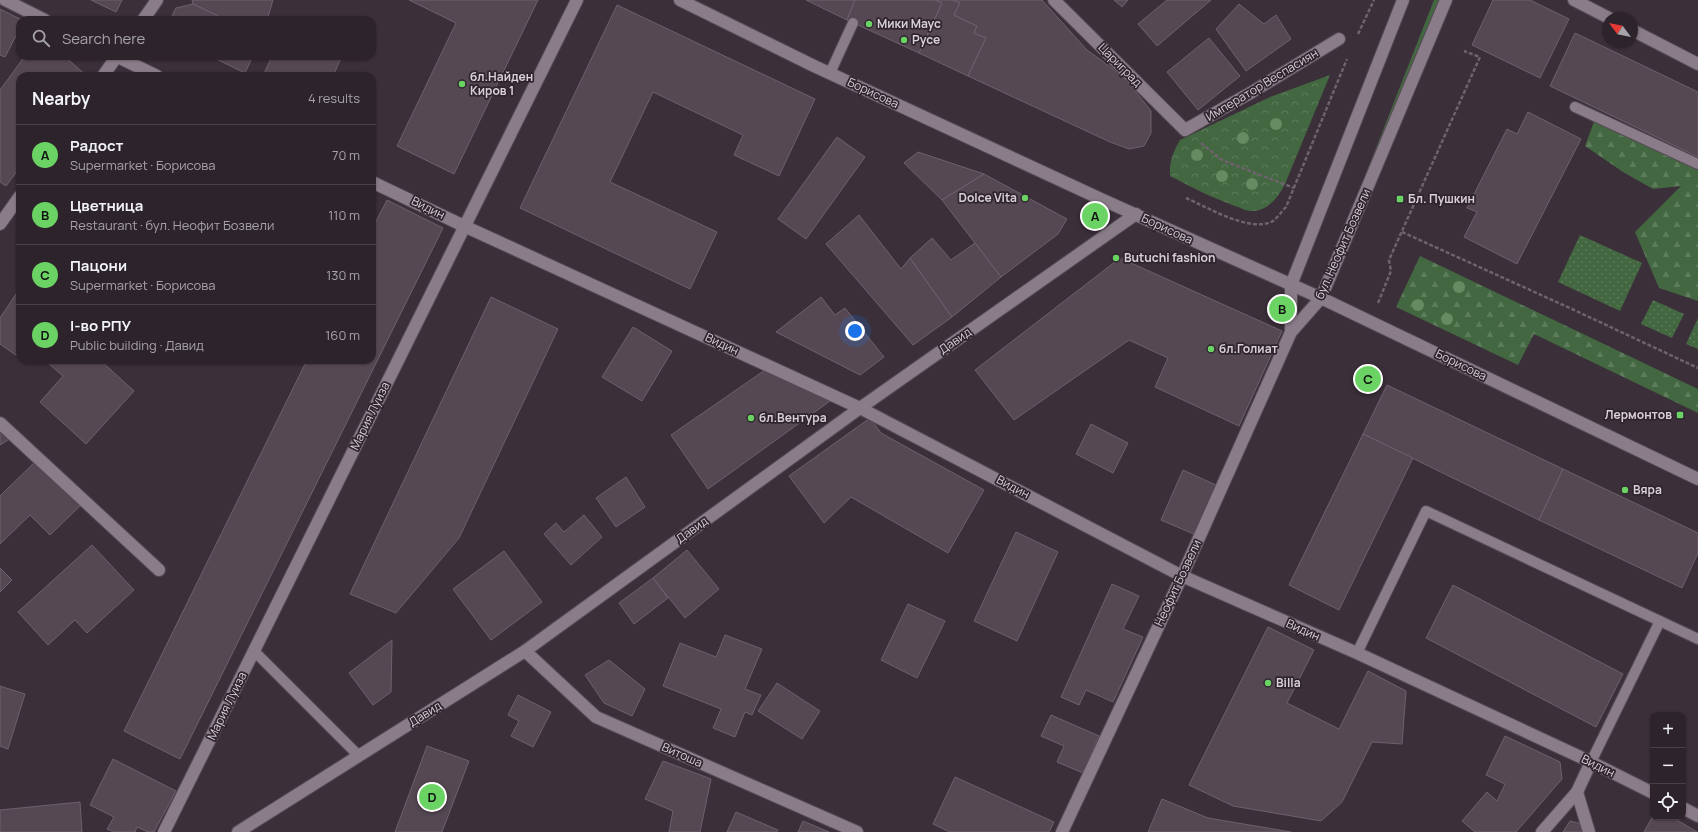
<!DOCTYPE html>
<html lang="en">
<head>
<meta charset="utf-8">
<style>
	body { margin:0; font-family:Manrope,sans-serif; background:#382f37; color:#f1f3f6 }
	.controls { position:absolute; right:12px; bottom:12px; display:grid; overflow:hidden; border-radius:8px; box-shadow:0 1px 3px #0004 }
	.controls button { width:36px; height:36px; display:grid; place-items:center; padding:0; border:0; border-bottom:1px solid #484047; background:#2c232b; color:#f1f3f6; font:20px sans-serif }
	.compass { position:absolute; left:1602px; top:12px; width:36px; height:36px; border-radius:50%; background:#2c232b; box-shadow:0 1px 3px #0004; rotate:302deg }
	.you { position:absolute; left:855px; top:331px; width:14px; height:14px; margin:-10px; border:3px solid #fff; border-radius:50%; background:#1a73e8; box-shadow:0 0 0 6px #1a73e833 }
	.badge { display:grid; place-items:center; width:26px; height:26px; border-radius:50%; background:#6bd363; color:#111; font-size:13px; font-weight:700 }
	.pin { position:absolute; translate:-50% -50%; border:2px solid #fff; box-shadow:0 1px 4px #0006 }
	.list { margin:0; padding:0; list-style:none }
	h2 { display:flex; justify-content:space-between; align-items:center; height:52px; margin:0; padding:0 16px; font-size:17px }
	h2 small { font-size:13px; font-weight:400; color:#a6a4a9 }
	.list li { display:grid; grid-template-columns:26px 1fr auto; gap:12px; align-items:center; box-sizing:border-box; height:60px; padding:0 16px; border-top:1px solid #484047 }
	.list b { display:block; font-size:15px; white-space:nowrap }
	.list p { margin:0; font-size:13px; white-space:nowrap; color:#a6a4a9 }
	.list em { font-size:13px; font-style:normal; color:#a6a4a9 }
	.icon { flex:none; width:22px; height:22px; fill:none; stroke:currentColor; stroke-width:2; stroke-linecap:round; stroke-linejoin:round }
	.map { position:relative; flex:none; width:1698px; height:832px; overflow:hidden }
	.search { position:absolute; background:#2c232b; box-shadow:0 1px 3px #0004; left:16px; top:16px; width:360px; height:44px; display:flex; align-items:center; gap:10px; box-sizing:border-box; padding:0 14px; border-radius:12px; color:#a6a4a9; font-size:15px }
	.panel { position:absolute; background:#2c232b; box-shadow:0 1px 3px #0004; left:16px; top:72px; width:360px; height:292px; border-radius:12px }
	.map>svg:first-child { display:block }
</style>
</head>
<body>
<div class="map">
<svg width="1698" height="832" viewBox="0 0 1698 832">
	<defs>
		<pattern id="forest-firs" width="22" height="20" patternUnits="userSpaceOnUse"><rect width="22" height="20" fill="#436740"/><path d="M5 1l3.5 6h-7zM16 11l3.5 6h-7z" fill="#5d7c5b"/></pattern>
		<pattern id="park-crowns" width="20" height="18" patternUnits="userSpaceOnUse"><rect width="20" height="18" fill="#436740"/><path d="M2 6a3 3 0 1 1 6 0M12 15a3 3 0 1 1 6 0" fill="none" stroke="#5d7c5b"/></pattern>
		<pattern id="garden-dots" width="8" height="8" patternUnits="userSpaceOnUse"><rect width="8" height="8" fill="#436740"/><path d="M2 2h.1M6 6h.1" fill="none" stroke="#5d7c5b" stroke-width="1.8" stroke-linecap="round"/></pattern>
	</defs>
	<rect width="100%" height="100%" fill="#3b2f39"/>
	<path fill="#436740" d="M 1434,0 L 1439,0 L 1345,227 Z"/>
	<g fill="url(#forest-firs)">
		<path d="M 1595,119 L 1698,168 L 1698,301 L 1659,288 L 1635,232 L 1681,186 L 1653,189 L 1623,172 L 1585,146 Z"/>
		<path d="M 1420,256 L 1698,389 L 1698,413 L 1534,334 L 1518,365 L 1396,307 Z"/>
	</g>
	<path fill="url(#park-crowns)" d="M 1330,75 L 1285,184 C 1278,198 1267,212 1250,211 C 1245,211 1240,207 1235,206 C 1213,198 1191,187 1170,176 C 1169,162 1173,152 1180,140 L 1270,97 Z"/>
	<g fill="url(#garden-dots)">
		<path d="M 1580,235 L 1642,263 L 1620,311 L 1558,282 Z"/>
		<path d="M 1653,300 L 1684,314 L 1672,338 L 1641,324 Z"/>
		<path d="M 1698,318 L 1698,349 L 1686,344 Z"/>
	</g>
	<g fill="#554853" stroke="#6e616d">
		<path d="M 91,0 L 122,0 L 116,12 Z"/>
		<path d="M 192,0 L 273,0 L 267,20 L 226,20 L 193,4 Z"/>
		<path d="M 409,0 L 538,0 L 454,174 L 397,146 L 456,23 Z"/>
		<path d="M 806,0 L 855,0 L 847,20 Z"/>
		<path d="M 855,0 L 935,0 L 942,3 L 919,53 L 847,20 Z"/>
		<path d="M 935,0 L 953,0 L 960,3 L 954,15 L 977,26 L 974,33 L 986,38 L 968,76 L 919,53 L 942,3 Z"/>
		<path d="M 953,0 L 1042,0 L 1087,50 L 1124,77 L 1151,111 L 1151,133 L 1144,146 L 1129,149 L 1110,142 L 968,76 L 986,38 L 974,33 L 977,26 L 954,15 L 960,3 Z"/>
		<path d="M 1114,0 L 1128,0 L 1122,7 Z"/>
		<path d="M 1167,0 L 1211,0 L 1157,46 L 1138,24 Z"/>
		<path d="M 1493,0 L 1530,0 L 1569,19 L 1540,78 L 1472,45 Z"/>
		<path d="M 193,4 L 226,20 L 170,20 L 176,8 Z"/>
		<path d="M 1239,4 L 1264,24 L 1276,15 L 1291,39 L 1246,71 L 1216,29 Z"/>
		<path d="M 617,5 L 815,99 L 779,176 L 734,155 L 743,135 L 653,92 L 610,182 L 717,232 L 690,289 L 520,208 Z"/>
		<path d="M 0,9 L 22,20 L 20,20 L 20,28 L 5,57 L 0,55 Z"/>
		<path d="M 1575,33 L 1698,92 L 1698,157 L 1550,86 Z"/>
		<path d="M 1209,38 L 1240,76 L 1198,110 L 1167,72 Z"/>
		<path d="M 25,56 L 64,56 L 87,76 L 20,76 L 20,167 L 6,186 L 0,182 L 0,90 Z"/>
		<path d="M 210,56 L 253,56 L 245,73 Z"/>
		<path d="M 272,56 L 342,56 L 333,76 L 263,76 Z"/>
		<path d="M 1528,112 L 1581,139 L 1517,264 L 1464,237 L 1477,212 L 1467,208 L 1507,129 L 1517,134 Z"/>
		<path d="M 837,137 L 865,157 L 806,239 L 778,219 Z"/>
		<path d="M 918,152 L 984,174 L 942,200 L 904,163 Z"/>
		<path d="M 984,174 L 1067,219 L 1058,234 L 1001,277 L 942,200 Z"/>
		<path d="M 387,200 L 443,228 L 180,759 L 124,731 L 307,360 L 372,360 L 372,229 Z"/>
		<path d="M 859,215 L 901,269 L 910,258 L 952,317 L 913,345 L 826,244 Z"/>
		<path d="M 932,238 L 951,260 L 975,243 L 1001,277 L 952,317 L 910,258 Z"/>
		<path d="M 1120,258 L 1282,331 L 1239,426 L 1155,387 L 1168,358 L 1129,340 L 1014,420 L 975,370 Z"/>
		<path d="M 20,288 L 20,358 L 0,344 L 0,318 Z"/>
		<path d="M 491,297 L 558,329 L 459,538 L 396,613 L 350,594 Z"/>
		<path d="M 821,297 L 835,315 L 845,308 L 884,357 L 860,375 L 776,332 Z"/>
		<path d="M 633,327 L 672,351 L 642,401 L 602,377 Z"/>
		<path d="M 51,360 L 100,360 L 134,391 L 86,444 L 40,402 L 63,376 L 48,363 Z"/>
		<path d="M 768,368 L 830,401 L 708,489 L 671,435 Z"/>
		<path d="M 1387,385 L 1563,469 L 1539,520 L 1363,434 Z"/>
		<path d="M 870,418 L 881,433 L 984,490 L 948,553 L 851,497 L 824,523 L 789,476 Z"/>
		<path d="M 1091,424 L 1128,443 L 1113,473 L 1076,454 Z"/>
		<path d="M 0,427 L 11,438 L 0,445 Z"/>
		<path d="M 1363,434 L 1413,458 L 1339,610 L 1289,585 Z"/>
		<path d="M 37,460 L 81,505 L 50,535 L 30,515 L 0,544 L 0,496 Z"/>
		<path d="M 1563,469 L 1698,533 L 1698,553 L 1682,588 L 1539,520 Z"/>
		<path d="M 1183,470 L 1218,486 L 1196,535 L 1161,520 Z"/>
		<path d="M 626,477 L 645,507 L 616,527 L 596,498 Z"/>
		<path d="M 584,515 L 602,537 L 571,565 L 544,534 L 556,523 L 564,532 Z"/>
		<path d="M 1016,532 L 1058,552 L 1017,641 L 974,621 Z"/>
		<path d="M 92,545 L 134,590 L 87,633 L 75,620 L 48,645 L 18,612 Z"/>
		<path d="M 687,550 L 719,589 L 685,618 L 653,578 Z"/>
		<path d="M 504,551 L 542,602 L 491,640 L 453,589 Z"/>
		<path d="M 0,568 L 12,580 L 0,592 Z"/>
		<path d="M 653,578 L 668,598 L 634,624 L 619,603 Z"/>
		<path d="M 1112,584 L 1139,596 L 1123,629 L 1143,637 L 1113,702 L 1086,690 L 1079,705 L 1061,697 Z"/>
		<path d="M 1453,585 L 1623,674 L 1596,727 L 1426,638 Z"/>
		<path d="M 908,604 L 945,621 L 917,678 L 881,660 Z"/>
		<path d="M 1268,627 L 1314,650 L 1287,703 L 1339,729 L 1368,671 L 1406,691 L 1402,744 L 1372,742 L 1342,802 L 1321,821 L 1233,806 L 1189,785 Z"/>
		<path d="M 725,635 L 762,649 L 745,689 L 761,695 L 752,715 L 745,712 L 735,737 L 713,728 L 721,709 L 663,686 L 680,643 L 716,657 Z"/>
		<path d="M 392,640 L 391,692 L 373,705 L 349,673 Z"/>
		<path d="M 609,660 L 645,689 L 632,716 L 604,703 L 585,675 Z"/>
		<path d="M 777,683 L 820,711 L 802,739 L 758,711 Z"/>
		<path d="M 0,686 L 25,694 L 8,749 L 0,746 Z"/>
		<path d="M 518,695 L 551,712 L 533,747 L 511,736 L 519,721 L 508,715 Z"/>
		<path d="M 1051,715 L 1099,736 L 1083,773 L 1057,762 L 1064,746 L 1041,736 Z"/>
		<path d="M 1505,736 L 1560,762 L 1562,779 L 1516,832 L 1475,832 L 1462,821 L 1487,792 L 1497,801 L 1505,784 L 1486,775 Z"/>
		<path d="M 427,746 L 469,761 L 442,832 L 395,832 Z"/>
		<path d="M 113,759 L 176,791 L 154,832 L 148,832 L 137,827 L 135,832 L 114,832 L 107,829 L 114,817 L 90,805 Z"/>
		<path d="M 663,761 L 711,779 L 700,832 L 669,832 L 673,811 L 645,799 Z"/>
		<path d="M 955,777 L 1054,822 L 1049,832 L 950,832 L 933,824 Z"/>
		<path d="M 1162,799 L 1208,818 L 1291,832 L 1148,832 Z"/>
		<path d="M 80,802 L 82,832 L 0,832 L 0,810 Z"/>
		<path d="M 736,812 L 778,830 L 777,832 L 727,832 Z"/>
		<path d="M 1653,816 L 1672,817 L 1697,832 L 1644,832 Z"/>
		<path d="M 803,821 L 829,832 L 798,832 Z"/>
		<path d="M 1570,821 L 1582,824 L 1585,832 L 1563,832 Z"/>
	</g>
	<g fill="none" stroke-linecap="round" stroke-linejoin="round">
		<g stroke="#554b54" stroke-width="12">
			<g id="lane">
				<path d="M 830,73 L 853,23"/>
				<path d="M 1575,107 L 1698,164"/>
				<path d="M 254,651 L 359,756"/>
				<path d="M 1357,653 L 1426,511 L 1698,639"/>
				<path d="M 1591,762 L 1660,621"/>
			</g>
		</g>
		<g stroke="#554b54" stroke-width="14">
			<g id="street">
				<path d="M 5,0 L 45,20"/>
				<path d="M 1054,0 L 1185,130 L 1252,92 L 1339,39"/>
				<path d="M 1574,0 L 1609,18"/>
				<path d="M 143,20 L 157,0"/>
				<path d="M 1632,30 L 1698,64"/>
				<path d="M 116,56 L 157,76"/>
				<path d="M 103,76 L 117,56"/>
				<path d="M 372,182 L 464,226 L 860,408 L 1182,576 L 1357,653 L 1591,762 L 1653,793"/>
				<path d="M 0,224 L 20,196"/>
				<path d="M 0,423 L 159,570"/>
				<path d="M 525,651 L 596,717 L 857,832"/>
				<path d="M 1577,792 L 1589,832"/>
				<path d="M 1683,808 L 1698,816"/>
				<path d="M 238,832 L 525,651 L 860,408 L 1136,214"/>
				<path d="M 1542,832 L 1577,792 L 1591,762"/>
			</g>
		</g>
		<g stroke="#554b54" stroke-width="14">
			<g id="secondary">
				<path d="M 680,0 L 814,66 L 1103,200 L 1321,298 L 1698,479"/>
				<path d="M 1291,332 L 1291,285 L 1403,0"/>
				<path d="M 164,832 L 577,0"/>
				<path d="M 1062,832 L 1182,576 L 1291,332 L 1321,298 L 1446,0"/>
			</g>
		</g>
		<g stroke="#6e636c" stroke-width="2.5" stroke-dasharray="4 2" stroke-linecap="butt">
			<path d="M 1358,34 L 1374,0"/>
			<path d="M 1201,143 L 1222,160 L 1294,188"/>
			<path d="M 1186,198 C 1207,207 1248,232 1271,222 C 1276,220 1282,211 1286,207 L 1347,59"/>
			<path d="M 1402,232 L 1572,309 L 1698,368"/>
			<path d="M 1378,303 L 1391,271 L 1389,260 L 1480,57 L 1464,51"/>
		</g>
		<use href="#lane" stroke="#8a7c89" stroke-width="10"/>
		<use href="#street" stroke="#8a7c89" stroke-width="12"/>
		<use href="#secondary" stroke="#8a7c89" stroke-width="12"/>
	</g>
	<g fill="#668a61">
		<circle cx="1276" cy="124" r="6"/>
		<circle cx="1243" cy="138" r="6"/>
		<circle cx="1197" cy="155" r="6"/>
		<circle cx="1222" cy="176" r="6"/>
		<circle cx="1252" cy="184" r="6"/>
		<circle cx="1459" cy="287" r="6"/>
		<circle cx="1418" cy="305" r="6"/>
		<circle cx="1447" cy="319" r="6"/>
	</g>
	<g fill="#6bd363" stroke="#30252f" stroke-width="1.5">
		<circle cx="869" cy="24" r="4"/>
		<circle cx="904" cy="40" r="4"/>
		<circle cx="462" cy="84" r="4"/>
		<circle cx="1025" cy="198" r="4"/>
		<rect x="1396" y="195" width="8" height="8" rx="2"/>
		<circle cx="1116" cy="258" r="4"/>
		<circle cx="1211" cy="349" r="4"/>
		<rect x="1676" y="411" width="8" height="8" rx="2"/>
		<circle cx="751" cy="418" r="4"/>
		<circle cx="1625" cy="490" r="4"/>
		<circle cx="1268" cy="683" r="4"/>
	</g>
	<g text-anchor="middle" stroke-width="3.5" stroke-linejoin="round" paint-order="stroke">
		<g font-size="12" font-weight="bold" fill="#d7d0d7" stroke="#30252f" text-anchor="start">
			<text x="877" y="28">Мики Маус</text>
			<text x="912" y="44">Русе</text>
			<text x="470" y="81">бл.Найден<tspan x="470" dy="14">Киров 1</tspan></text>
			<text x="1017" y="202" text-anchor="end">Dolce Vita</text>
			<text x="1408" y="203">Бл. Пушкин</text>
			<text x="1124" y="262">Butuchi fashion</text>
			<text x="1219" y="353">бл.Голиат</text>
			<text x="1672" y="419" text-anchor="end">Лермонтов</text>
			<text x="759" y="422">бл.Вентура</text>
			<text x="1633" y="494">Вяра</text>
			<text x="1276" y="687">Billa</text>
		</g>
		<g font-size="12" fill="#d7d0d7" stroke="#30252f">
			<text transform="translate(1120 65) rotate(45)" y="4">Цариград</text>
			<text transform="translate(1262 85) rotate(-31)" y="4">Император Веспасиян</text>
			<text transform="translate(873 93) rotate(25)" y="4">Борисова</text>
			<text transform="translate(428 208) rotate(26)" y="4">Видин</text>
			<text transform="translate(1167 229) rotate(25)" y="4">Борисова</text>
			<text transform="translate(1343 244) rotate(-66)" y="4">бул. Неофит Бозвели</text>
			<text transform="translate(955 341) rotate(-35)" y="4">Давид</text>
			<text transform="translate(722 344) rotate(25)" y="4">Видин</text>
			<text transform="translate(1461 365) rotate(26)" y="4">Борисова</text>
			<text transform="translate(370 416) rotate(-64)" y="4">Мария Луиза</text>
			<text transform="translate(1013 487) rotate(28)" y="4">Видин</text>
			<text transform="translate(692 530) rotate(-36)" y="4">Давид</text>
			<text transform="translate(1178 583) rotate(-65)" y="4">Неофит Бозвели</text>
			<text transform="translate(1303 630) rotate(24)" y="4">Видин</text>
			<text transform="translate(227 706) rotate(-64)" y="4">Мария Луиза</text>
			<text transform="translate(425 714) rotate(-32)" y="4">Давид</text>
			<text transform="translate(682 755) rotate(24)" y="4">Витоша</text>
			<text transform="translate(1598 766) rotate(26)" y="4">Видин</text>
		</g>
	</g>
</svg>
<div class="controls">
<button>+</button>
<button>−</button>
<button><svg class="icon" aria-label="locate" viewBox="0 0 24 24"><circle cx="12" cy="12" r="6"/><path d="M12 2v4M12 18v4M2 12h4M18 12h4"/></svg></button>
</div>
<svg class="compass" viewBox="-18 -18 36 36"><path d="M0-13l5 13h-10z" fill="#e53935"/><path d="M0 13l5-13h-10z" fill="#a6a4a9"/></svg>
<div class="you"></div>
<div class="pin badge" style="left:1095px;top:216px">A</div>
<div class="pin badge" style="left:1282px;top:309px">B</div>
<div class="pin badge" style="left:1368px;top:379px">C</div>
<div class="pin badge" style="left:432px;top:797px">D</div>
<div class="search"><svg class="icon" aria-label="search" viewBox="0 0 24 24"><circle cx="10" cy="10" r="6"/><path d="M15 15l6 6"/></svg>Search here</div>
<section class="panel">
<h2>Nearby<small>4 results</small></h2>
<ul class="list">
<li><span class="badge">A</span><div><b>Радост</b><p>Supermarket · Борисова</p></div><em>70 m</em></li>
<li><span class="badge">B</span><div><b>Цветница</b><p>Restaurant · бул. Неофит Бозвели</p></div><em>110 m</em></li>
<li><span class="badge">C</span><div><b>Пацони</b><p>Supermarket · Борисова</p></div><em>130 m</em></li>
<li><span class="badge">D</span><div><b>I-во РПУ</b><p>Public building · Давид</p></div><em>160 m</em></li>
</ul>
</section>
</div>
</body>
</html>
